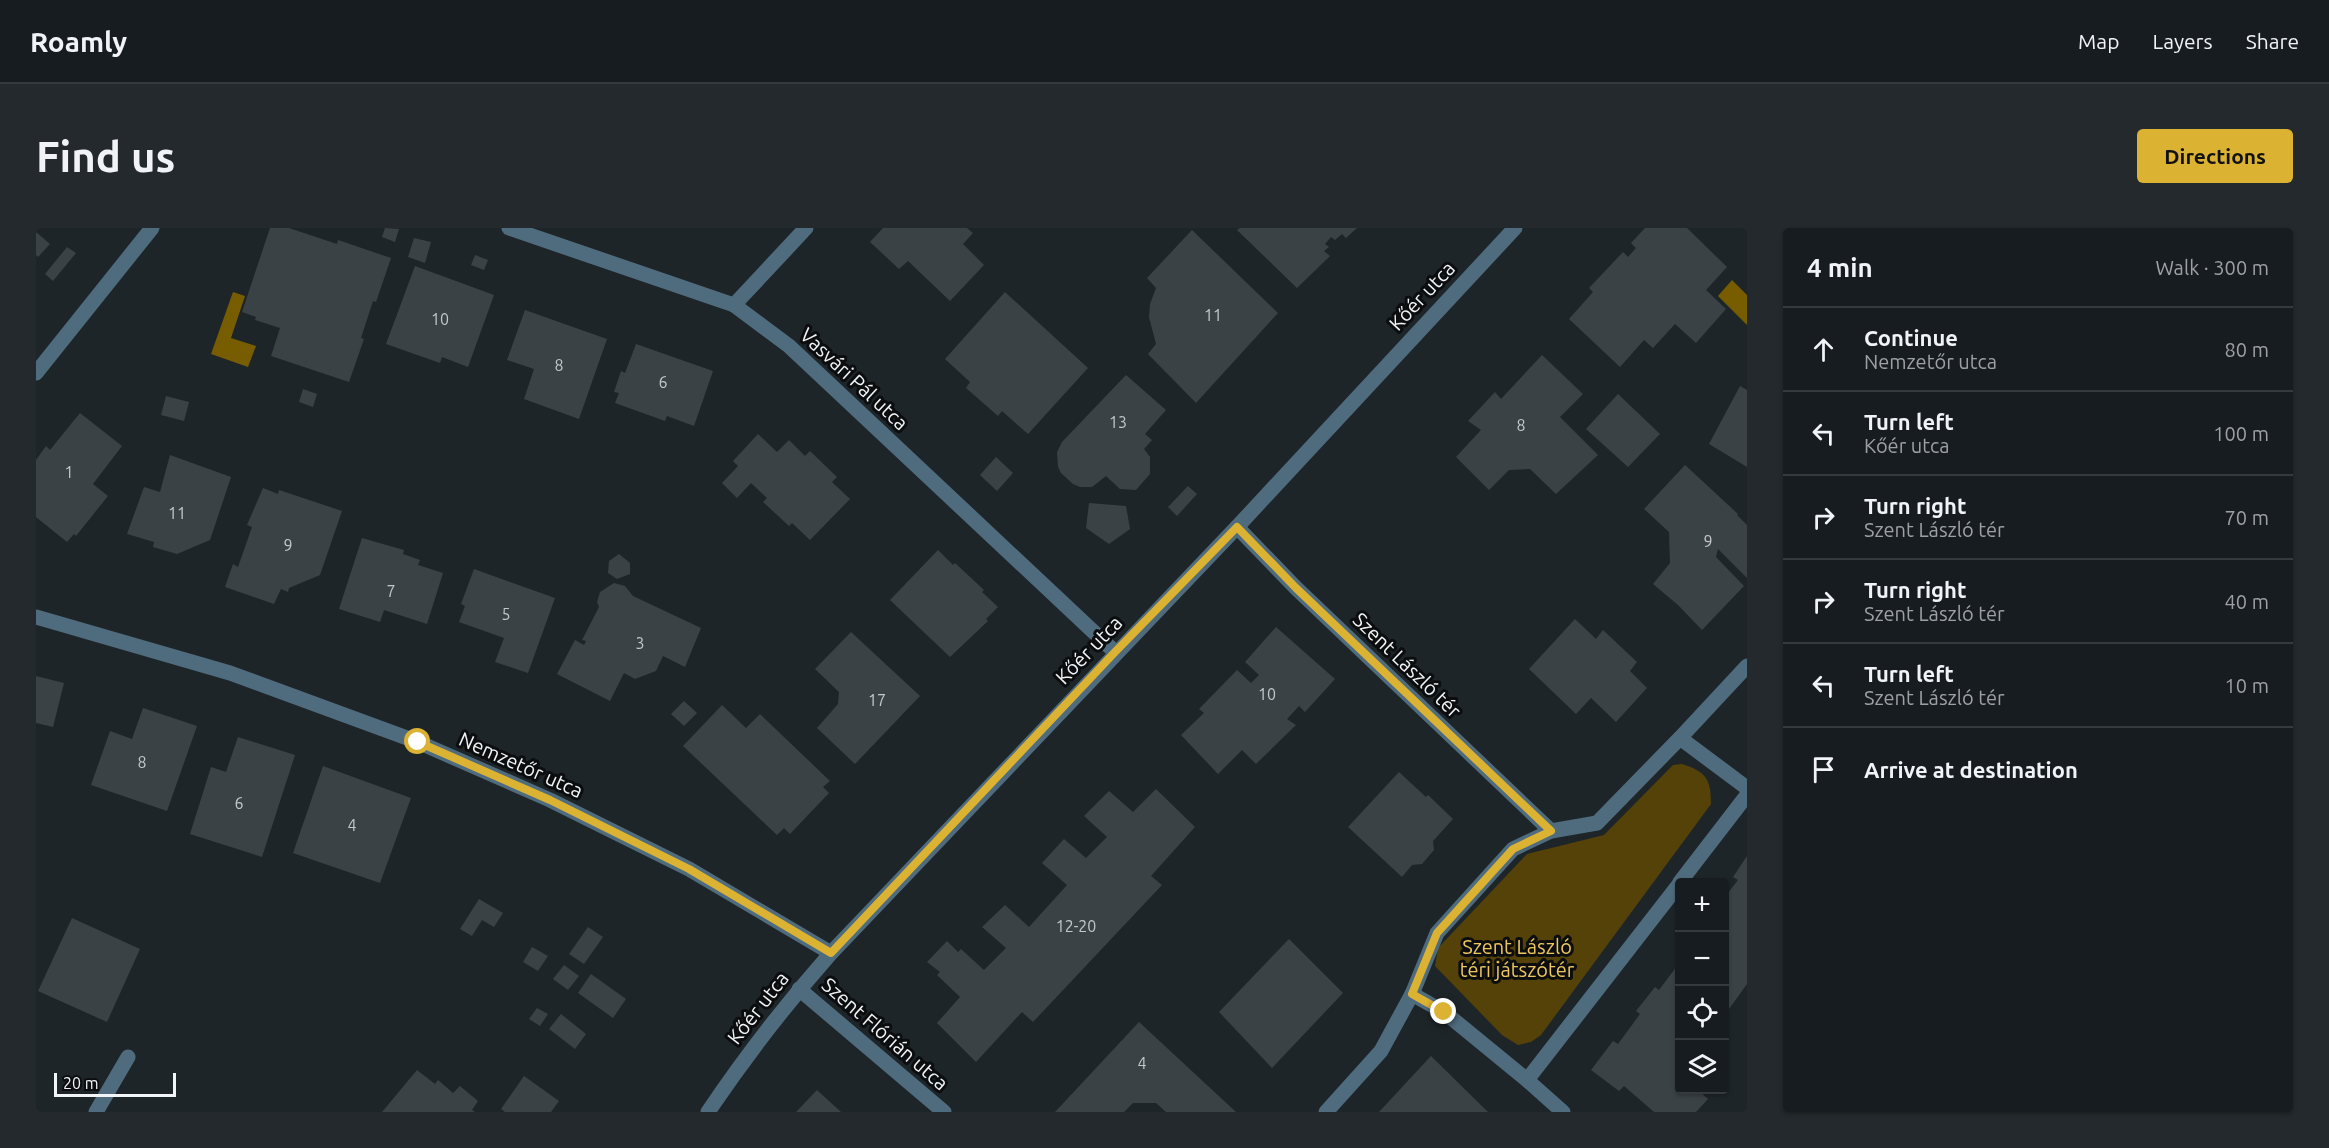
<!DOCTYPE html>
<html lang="en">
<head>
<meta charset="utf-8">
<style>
	body { margin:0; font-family:Ubuntu,sans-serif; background:#23292c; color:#f1f3f6 }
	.controls { position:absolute; right:18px; bottom:18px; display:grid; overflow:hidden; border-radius:6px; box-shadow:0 2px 4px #0004 }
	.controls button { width:54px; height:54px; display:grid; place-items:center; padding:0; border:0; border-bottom:2px solid #353a3d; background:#161c1f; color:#f1f3f6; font:30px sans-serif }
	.scale { position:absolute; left:18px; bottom:15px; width:122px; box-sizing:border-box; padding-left:6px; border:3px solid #f1f5f8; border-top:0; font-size:16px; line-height:21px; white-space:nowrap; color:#f1f5f8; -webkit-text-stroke:4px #0b0d0f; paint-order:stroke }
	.stop { position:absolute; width:18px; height:18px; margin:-14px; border:4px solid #dcb233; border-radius:50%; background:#fff }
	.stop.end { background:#dcb233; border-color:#fff; box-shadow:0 2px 6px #0008 }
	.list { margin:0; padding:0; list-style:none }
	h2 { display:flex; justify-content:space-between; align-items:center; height:78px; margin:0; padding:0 24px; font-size:26px }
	h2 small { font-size:20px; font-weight:400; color:#9ea1a4 }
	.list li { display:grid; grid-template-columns:39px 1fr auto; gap:18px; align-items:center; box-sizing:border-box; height:84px; padding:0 24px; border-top:2px solid #353a3d }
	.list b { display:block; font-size:22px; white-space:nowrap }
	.list p { margin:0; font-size:20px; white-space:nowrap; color:#9ea1a4 }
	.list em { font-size:20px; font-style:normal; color:#9ea1a4 }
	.icon { flex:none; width:33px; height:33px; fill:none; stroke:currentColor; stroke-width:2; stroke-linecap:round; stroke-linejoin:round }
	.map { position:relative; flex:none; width:1711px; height:884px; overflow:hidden; border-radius:6px }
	header { display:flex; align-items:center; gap:36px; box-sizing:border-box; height:84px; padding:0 30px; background:#161c1f; border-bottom:2px solid #353a3d }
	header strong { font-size:28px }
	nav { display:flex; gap:33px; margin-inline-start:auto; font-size:21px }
	.intro { display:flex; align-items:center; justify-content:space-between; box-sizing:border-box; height:144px; padding:0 36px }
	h1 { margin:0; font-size:42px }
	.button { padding:15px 27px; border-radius:6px; background:#dcb233; color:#111; font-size:21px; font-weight:700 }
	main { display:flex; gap:36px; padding:0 36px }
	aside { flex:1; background:#161c1f; border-radius:6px; box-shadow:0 2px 4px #0004 }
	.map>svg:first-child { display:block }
</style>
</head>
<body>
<header>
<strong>Roamly</strong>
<nav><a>Map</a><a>Layers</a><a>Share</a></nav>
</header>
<div class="intro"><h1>Find us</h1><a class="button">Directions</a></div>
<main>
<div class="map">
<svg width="1711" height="884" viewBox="0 0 1711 884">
	<rect width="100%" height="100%" fill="#1e2529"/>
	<path fill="#554208" d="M 1646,536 C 1671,544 1675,552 1675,576 L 1505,807 L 1495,814 L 1482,817 L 1466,807 L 1399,738 L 1402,720 L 1491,626 L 1568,607 L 1637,537 Z"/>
	<g fill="#775c00">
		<path d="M 1696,52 L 1711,67 L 1711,97 L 1682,68 Z"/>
		<path d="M 197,64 L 209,68 L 195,110 L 220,118 L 212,139 L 175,126 Z"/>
	</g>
	<g fill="#3b4246">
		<path d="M 234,0 L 253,0 L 301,16 L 302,12 L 355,30 L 340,74 L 337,73 L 325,110 L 328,111 L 313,154 L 235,128 L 244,100 L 219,92 L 220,89 L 206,84 Z"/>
		<path d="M 349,0 L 363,1 L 359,14 L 346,9 Z"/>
		<path d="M 847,0 L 931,0 L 937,5 L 927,16 L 948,37 L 914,73 L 872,33 L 863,41 L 834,14 Z"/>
		<path d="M 1204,0 L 1321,0 L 1310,10 L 1306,6 L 1299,12 L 1295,9 L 1289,16 L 1293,19 L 1288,23 L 1294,28 L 1261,60 L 1201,2 Z"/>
		<path d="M 1609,0 L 1651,0 L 1691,39 L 1670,62 L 1690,81 L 1660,115 L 1639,96 L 1617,120 L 1608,112 L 1584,139 L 1533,91 L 1557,64 L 1553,60 L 1587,24 L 1592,29 L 1600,20 L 1595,15 Z"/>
		<path d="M 1156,2 L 1242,85 L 1160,175 L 1112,126 L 1120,116 L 1113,89 L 1114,76 L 1120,60 L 1111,50 Z"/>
		<path d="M 0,4 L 14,16 L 2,29 L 0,27 Z"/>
		<path d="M 378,10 L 395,14 L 389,35 L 372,29 Z"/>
		<path d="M 31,19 L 40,25 L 17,53 L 9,46 Z"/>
		<path d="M 439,27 L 452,32 L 448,42 L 435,37 Z"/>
		<path d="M 379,38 L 458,67 L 432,139 L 406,129 L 404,135 L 350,116 Z"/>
		<path d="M 969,64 L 1052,140 L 992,206 L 966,183 L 962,188 L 930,160 L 934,154 L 909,131 Z"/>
		<path d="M 489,82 L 571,111 L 543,191 L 488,171 L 498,141 L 471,132 Z"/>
		<path d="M 600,116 L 677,143 L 658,198 L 631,188 L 629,193 L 579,175 L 583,165 L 578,164 L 585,143 L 589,145 Z"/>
		<path d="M 1506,127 L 1547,166 L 1524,189 L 1562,227 L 1520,266 L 1494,241 L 1473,242 L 1453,262 L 1420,229 L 1445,202 L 1432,193 L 1459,164 L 1465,171 Z"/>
		<path d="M 1090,147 L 1130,182 L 1109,206 L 1116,212 L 1108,221 L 1114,229 L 1114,246 L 1100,262 L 1084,261 L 1070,248 L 1056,259 L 1044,259 L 1037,256 L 1025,245 L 1022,239 L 1021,224 L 1026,214 Z"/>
		<path d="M 1704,158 L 1711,162 L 1711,239 L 1673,216 Z"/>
		<path d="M 267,161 L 281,166 L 277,179 L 263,174 Z"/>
		<path d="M 1582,166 L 1624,206 L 1592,239 L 1550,201 Z"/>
		<path d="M 130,168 L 153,174 L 148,193 L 125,187 Z"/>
		<path d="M 44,185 L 86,218 L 57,256 L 72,268 L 40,308 L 38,306 L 31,314 L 0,289 L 0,232 L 10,218 L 14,222 Z"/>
		<path d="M 722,206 L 741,224 L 753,212 L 769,228 L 774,223 L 801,249 L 796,254 L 814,271 L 774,312 L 756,295 L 753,298 L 727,274 L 731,270 L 715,255 L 701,270 L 686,255 L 702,238 L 697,233 Z"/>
		<path d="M 134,227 L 195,249 L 174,312 L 141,326 L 117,319 L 118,314 L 91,306 L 108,259 L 124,264 Z"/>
		<path d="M 960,229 L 977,245 L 961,263 L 944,247 Z"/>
		<path d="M 1649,237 L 1702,286 L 1701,287 L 1711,297 L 1711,350 L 1682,321 L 1680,329 L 1708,358 L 1666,402 L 1642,377 L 1617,356 L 1634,335 L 1633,304 L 1608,281 Z"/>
		<path d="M 1152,258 L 1161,266 L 1141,288 L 1132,279 Z"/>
		<path d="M 227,260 L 242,266 L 243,262 L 306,283 L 284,347 L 253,360 L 252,364 L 245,361 L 238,376 L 189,359 L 197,336 L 202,339 L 216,299 L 211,297 Z"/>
		<path d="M 1053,275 L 1090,278 L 1094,301 L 1073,316 L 1050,300 Z"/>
		<path d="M 326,310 L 368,322 L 367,326 L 384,332 L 382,337 L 407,345 L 391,396 L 348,382 L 344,394 L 303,381 Z"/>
		<path d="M 902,322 L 917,337 L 919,335 L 948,362 L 946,364 L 962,379 L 950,391 L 952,393 L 914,429 L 854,372 Z"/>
		<path d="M 583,326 L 594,335 L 594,346 L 581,351 L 572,345 L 573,333 Z"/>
		<path d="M 438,341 L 519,370 L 492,445 L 459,434 L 468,410 L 423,394 L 429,378 L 425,376 Z"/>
		<path d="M 578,355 L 589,358 L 597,368 L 665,400 L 649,439 L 627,428 L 620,443 L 599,451 L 588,445 L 574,473 L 521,446 L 539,412 L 548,417 L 550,413 L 546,412 L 563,379 L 561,374 L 564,364 Z"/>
		<path d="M 1539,391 L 1560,411 L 1567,402 L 1601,434 L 1594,443 L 1611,460 L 1580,494 L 1555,470 L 1540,486 L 1493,441 Z"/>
		<path d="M 1240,399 L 1299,451 L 1269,484 L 1263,478 L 1251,491 L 1260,497 L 1220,536 L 1206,522 L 1182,546 L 1145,507 L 1168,485 L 1163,481 L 1201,442 L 1215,455 L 1223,447 L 1209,434 Z"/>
		<path d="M 815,404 L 884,468 L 819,536 L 781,500 L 802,476 L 803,464 L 779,441 Z"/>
		<path d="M 0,448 L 28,455 L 17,499 L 0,495 Z"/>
		<path d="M 648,473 L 661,485 L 648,498 L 635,486 Z"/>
		<path d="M 686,477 L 710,500 L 724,486 L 794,553 L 787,559 L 793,565 L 754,606 L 748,600 L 741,607 L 647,518 Z"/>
		<path d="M 107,480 L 161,498 L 131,583 L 55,557 L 74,503 L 96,511 Z"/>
		<path d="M 202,509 L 259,527 L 226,629 L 154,606 L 175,539 L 190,544 Z"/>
		<path d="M 287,538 L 375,570 L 344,655 L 257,625 Z"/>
		<path d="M 1363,544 L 1390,569 L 1392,567 L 1417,591 L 1397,613 L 1398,622 L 1386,636 L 1376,637 L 1366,649 L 1312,599 Z"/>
		<path d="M 1120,561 L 1159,599 L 1115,648 L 1126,657 L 997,794 L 986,784 L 940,834 L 901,795 L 924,769 L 901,747 L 904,744 L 891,734 L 911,713 L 922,724 L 925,721 L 948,742 L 970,720 L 946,699 L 969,677 L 993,699 L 1031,657 L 1006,635 L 1028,611 L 1050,630 L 1071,609 L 1048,588 L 1073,563 L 1097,584 Z"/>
		<path d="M 1711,628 L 1711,756 L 1688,788 L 1688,670 L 1702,652 L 1697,649 Z"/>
		<path d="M 443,671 L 467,685 L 458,699 L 446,692 L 436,708 L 424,701 Z"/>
		<path d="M 36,690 L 104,721 L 71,794 L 2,763 Z"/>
		<path d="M 552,699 L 567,709 L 548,736 L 533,726 Z"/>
		<path d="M 1253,711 L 1307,765 L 1236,840 L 1183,784 Z"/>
		<path d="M 496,719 L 512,728 L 502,743 L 487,734 Z"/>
		<path d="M 1644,734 L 1644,862 L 1662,862 L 1672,871 L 1660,884 L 1618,884 L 1588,858 L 1583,863 L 1555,842 L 1577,813 L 1582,816 L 1604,786 L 1600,783 L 1619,759 L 1623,762 Z"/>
		<path d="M 528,737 L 543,748 L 532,762 L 517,751 Z"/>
		<path d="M 555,746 L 590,771 L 577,790 L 542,765 Z"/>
		<path d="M 501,780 L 512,786 L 504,798 L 493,791 Z"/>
		<path d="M 525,786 L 550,806 L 539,821 L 513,801 Z"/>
		<path d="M 1103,794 L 1200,884 L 1130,884 L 1120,875 L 1097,875 L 1088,884 L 1019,884 Z"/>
		<path d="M 1395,828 L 1452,884 L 1343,884 Z"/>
		<path d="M 381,842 L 399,856 L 402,852 L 417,865 L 424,858 L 442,873 L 436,882 L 439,884 L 346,884 Z"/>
		<path d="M 488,848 L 523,873 L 515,884 L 469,884 L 465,881 Z"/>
		<path d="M 781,862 L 805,884 L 760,884 Z"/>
	</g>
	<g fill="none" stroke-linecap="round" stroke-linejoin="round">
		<g stroke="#4f6c7e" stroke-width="15">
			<path d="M 473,0 L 698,77 L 753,118 L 1079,424"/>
			<path d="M 698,77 L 770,0"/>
			<path d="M 0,145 L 116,0"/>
			<path d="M 1201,299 L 1260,360 L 1515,603"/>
			<path d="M 0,389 L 194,445 L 382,514 L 514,572 L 653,641 L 795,725"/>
			<path d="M 1644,510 L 1711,438"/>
			<path d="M 1644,654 L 1711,567"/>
			<path d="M 763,761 L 908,884"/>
			<path d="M 1376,766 L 1408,784 L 1491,852 L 1644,655"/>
			<path d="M 1491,852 L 1527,884"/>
			<path d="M 60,884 L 92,829"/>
			<path d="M 672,884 C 709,829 751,775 795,725 L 1201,299 L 1479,0"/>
			<path d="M 1290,884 L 1345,823 L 1376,766 L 1401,705 L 1477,621 L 1515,603 L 1561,595 L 1644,510 L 1711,560"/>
		</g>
	</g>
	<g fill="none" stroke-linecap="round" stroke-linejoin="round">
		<path stroke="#dcb233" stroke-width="8" d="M 382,514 L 514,572 L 653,641 L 795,725 L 1079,424 L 1201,299 L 1260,360 L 1515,603 L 1477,621 L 1401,705 L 1376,766 L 1408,784"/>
	</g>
	<g text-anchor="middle" stroke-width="6" stroke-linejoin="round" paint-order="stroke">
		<g font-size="16" fill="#c4c8cc">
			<text x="1177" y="93">11</text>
			<text x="404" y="97">10</text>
			<text x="523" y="143">8</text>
			<text x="627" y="160">6</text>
			<text x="1082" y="200">13</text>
			<text x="1485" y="203">8</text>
			<text x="33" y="250">1</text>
			<text x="141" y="291">11</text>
			<text x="1672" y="319">9</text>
			<text x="252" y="323">9</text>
			<text x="355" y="369">7</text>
			<text x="470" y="392">5</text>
			<text x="604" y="421">3</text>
			<text x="1231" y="472">10</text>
			<text x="841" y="478">17</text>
			<text x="106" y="540">8</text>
			<text x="203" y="581">6</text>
			<text x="316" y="603">4</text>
			<text x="1040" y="704">12-20</text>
			<text x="1106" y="841">4</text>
		</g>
		<g font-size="20" fill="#f1f5f8" stroke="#0b0d0f">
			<text transform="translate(1386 68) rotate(-47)" y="7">Kőér utca</text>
			<text transform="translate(818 151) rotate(43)" y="7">Vasvári Pál utca</text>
			<text transform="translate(1053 422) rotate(-46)" y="7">Kőér utca</text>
			<text transform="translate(1371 437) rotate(44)" y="7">Szent László tér</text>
			<text transform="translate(485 537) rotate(24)" y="7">Nemzetőr utca</text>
			<text transform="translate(722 780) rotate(-52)" y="7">Kőér utca</text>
			<text transform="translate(849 806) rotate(41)" y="7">Szent Flórián utca</text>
		</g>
		<g font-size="20" fill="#edc65e" stroke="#0b0d0f">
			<text x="1481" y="726">Szent László<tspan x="1481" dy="23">téri játszótér</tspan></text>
		</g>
	</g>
</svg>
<div class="controls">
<button>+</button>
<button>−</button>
<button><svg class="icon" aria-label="locate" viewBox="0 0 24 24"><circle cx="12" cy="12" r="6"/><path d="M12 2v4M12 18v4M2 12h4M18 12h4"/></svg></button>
<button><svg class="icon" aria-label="layers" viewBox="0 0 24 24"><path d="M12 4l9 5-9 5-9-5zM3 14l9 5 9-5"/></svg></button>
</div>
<div class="scale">20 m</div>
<div class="stop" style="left:382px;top:514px"></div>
<div class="stop end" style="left:1408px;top:784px"></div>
</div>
<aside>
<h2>4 min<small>Walk · 300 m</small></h2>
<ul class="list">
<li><svg class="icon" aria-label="ahead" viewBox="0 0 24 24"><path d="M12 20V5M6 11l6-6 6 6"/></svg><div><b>Continue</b><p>Nemzetőr utca</p></div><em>80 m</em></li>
<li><svg class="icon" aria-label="left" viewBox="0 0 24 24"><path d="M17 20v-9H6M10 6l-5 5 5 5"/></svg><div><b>Turn left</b><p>Kőér utca</p></div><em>100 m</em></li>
<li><svg class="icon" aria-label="right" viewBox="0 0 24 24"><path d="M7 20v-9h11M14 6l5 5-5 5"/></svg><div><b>Turn right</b><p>Szent László tér</p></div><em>70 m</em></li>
<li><svg class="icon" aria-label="right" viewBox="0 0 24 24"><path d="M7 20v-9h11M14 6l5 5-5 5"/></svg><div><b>Turn right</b><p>Szent László tér</p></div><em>40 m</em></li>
<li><svg class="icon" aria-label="left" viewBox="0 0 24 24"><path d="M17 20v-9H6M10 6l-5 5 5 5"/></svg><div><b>Turn left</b><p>Szent László tér</p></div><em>10 m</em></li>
<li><svg class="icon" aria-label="arrive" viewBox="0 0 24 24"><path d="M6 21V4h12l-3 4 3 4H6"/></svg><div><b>Arrive at destination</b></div></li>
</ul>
</aside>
</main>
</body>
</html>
